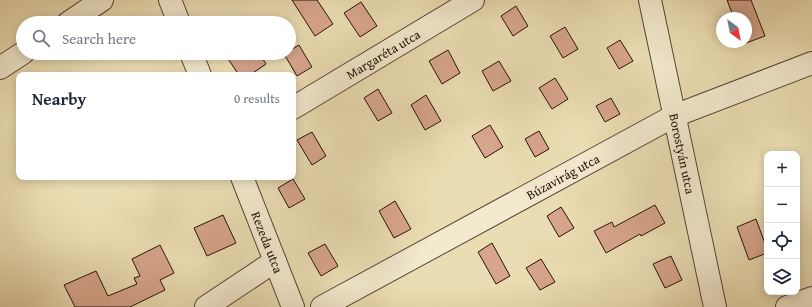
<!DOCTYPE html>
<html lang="en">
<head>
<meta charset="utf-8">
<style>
	body { margin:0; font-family:"Gentium Book Plus",serif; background:#f2f2f3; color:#1f2937 }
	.controls { position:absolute; right:12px; bottom:12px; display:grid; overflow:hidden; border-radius:8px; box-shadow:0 2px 10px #0003 }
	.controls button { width:36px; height:36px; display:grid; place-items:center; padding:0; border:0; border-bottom:1px solid #e0e1e3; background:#fff; color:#1f2937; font:20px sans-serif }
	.compass { position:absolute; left:716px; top:12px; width:36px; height:36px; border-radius:50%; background:#fff; box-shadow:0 2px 10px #0003; rotate:148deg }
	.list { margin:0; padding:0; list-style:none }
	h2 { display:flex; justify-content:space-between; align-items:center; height:52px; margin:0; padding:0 16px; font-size:17px }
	h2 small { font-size:13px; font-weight:400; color:#747a83 }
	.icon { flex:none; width:22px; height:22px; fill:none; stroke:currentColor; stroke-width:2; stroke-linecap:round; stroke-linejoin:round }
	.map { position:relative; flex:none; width:812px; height:307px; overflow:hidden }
	.search { position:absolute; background:#fff; box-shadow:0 2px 10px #0003; left:16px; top:16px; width:280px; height:44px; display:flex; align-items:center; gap:10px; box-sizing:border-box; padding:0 14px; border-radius:22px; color:#747a83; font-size:15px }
	.panel { position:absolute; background:#fff; box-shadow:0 2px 10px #0003; left:16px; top:72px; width:280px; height:108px; border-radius:8px }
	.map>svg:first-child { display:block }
</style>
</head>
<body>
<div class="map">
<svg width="812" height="307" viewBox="0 0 812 307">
	<rect width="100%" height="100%" fill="#ebddb3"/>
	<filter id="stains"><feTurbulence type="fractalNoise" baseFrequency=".005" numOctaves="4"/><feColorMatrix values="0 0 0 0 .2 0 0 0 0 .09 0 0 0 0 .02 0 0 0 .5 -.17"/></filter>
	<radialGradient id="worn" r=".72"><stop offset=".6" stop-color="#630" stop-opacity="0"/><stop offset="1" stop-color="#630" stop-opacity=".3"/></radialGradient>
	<g fill="#d7a58c" stroke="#26120a">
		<path d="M 292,0 L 317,0 L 333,24 L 315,36 Z"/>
		<path d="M 727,0 L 751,0 L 765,36 L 746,43 L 746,18 L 734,18 Z"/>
		<path d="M 361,2 L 377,26 L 360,37 L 344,13 Z"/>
		<path d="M 516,6 L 528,26 L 513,36 L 501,16 Z"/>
		<path d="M 565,27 L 578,49 L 563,58 L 550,36 Z"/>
		<path d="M 620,40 L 633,61 L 619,69 L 607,48 Z"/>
		<path d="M 299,45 L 312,67 L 297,76 L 284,54 L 289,53 L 289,51 Z"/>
		<path d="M 448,50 L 460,73 L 442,84 L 429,61 Z"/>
		<path d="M 224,53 L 259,53 L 266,64 L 250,75 L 239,75 Z"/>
		<path d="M 499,61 L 511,81 L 493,91 L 482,71 Z"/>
		<path d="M 555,78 L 568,99 L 552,109 L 539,88 Z"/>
		<path d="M 378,89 L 392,113 L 378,121 L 364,98 Z"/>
		<path d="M 426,95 L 441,121 L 425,130 L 411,105 Z"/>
		<path d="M 611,98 L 620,114 L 605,122 L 596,106 Z"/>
		<path d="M 490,125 L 503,147 L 485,158 L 472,136 Z"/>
		<path d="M 539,131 L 549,149 L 535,157 L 525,139 Z"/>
		<path d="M 312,132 L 326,156 L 312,165 L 297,140 Z"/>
		<path d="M 293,179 L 305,199 L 289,208 L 278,188 Z"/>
		<path d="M 395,201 L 411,229 L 394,238 L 379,211 Z"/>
		<path d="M 655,205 L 665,223 L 641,236 L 640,234 L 606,253 L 594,231 L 612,222 L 614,227 Z"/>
		<path d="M 561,207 L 574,228 L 559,237 L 547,216 Z"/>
		<path d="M 223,215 L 236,243 L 207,256 L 194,228 Z"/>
		<path d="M 756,219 L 767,249 L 767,253 L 749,260 L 737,227 Z"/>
		<path d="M 492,243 L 510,276 L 496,284 L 478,252 Z"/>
		<path d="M 325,244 L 338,266 L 321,276 L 308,253 Z"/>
		<path d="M 160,245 L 174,273 L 160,280 L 165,290 L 130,307 L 75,307 L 64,285 L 96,271 L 108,296 L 137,284 L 134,278 L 140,276 L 132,259 Z"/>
		<path d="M 671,256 L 682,280 L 665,288 L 653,264 Z"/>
		<path d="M 541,259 L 555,282 L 540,290 L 526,268 Z"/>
	</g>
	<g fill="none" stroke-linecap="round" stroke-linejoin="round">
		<g stroke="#574534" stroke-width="24">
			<g id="street">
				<path d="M 170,0 L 179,23"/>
				<path id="s1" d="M 650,0 L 715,307"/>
				<path d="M 68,23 L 102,0"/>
				<path d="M 191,53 L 200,75"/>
				<path d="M 0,68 L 23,53"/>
				<path id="s2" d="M 293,108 L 473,0"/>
				<path id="s3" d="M 242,177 L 293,307"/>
				<path d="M 206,307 L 275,261"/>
				<path id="s4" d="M 322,307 L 674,116 L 812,63"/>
				<path d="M 787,307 L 812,298"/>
			</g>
		</g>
		<use href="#street" stroke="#f2e9ce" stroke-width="22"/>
	</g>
	<g text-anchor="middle" stroke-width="3" stroke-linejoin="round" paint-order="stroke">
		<g font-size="13" fill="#26120a" stroke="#f2e9ce">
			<text dy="5" stroke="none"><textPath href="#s2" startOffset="105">Margaréta utca</textPath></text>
			<text dy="5" stroke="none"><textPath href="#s1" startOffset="157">Borostyán utca</textPath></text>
			<text dy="5" stroke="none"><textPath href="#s4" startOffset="274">Búzavirág utca</textPath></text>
			<text dy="5" stroke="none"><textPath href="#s3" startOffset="70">Rezeda utca</textPath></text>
		</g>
	</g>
	<rect width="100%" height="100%" filter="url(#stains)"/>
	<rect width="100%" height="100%" fill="url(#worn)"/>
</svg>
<div class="controls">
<button>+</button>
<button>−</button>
<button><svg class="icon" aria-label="locate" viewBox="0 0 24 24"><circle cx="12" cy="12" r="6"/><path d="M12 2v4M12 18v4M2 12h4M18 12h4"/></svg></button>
<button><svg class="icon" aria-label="layers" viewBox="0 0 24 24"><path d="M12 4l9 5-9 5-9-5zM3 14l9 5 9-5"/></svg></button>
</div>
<svg class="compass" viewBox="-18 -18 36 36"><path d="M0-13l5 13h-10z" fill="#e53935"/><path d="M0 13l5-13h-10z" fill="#747a83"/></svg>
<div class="search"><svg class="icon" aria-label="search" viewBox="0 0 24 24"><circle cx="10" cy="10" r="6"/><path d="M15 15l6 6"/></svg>Search here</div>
<section class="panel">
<h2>Nearby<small>0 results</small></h2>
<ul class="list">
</ul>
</section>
</div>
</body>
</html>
